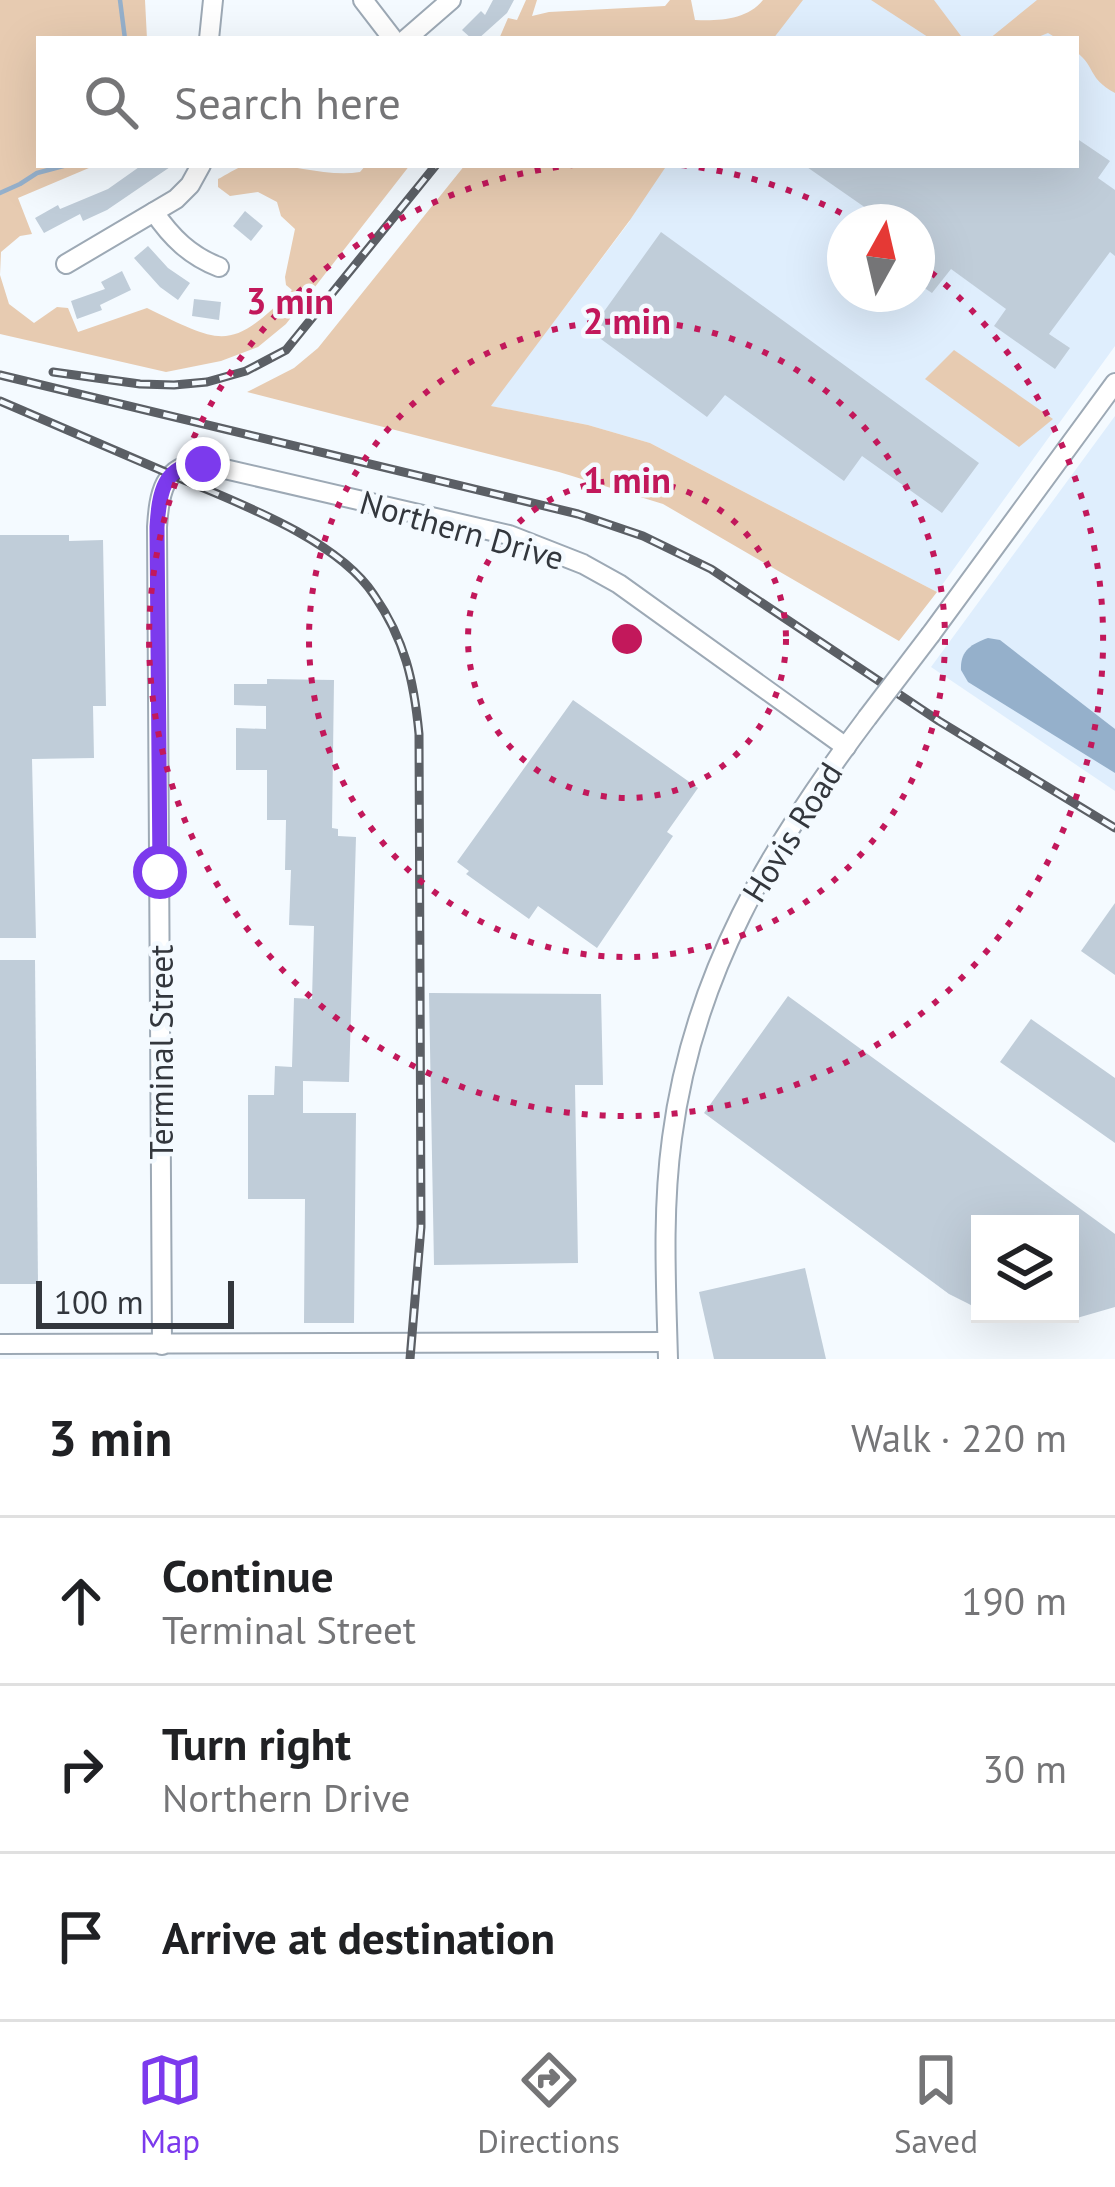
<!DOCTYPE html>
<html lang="en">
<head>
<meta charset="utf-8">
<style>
	body { margin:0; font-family:"PT Sans",sans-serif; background:#f2f2f2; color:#202124 }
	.controls { position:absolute; right:36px; bottom:36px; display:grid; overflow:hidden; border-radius:0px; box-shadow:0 12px 48px #0002 }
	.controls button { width:108px; height:108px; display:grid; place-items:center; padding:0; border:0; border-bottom:3px solid #e0e0e0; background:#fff; color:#202124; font:60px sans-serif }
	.compass { position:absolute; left:827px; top:204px; width:108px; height:108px; border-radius:50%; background:#fff; box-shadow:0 12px 48px #0002; rotate:8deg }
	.scale { position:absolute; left:36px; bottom:30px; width:198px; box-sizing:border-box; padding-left:12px; border:6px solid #33373d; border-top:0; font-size:33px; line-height:42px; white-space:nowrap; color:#33373d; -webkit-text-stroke:9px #f4faff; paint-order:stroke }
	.stop { position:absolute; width:36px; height:36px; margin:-27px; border:9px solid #7c3aed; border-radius:50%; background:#fff }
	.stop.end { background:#7c3aed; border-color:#fff; box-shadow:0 3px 12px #0008 }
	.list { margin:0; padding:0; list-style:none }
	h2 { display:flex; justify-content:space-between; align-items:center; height:156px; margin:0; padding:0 48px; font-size:51px }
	h2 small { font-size:39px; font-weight:400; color:#757577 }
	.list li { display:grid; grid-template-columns:78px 1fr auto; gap:36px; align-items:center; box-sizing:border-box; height:168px; padding:0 48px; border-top:3px solid #e0e0e0 }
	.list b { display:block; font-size:45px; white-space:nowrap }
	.list p { margin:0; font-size:39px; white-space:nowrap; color:#757577 }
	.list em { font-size:39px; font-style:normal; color:#757577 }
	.icon { flex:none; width:66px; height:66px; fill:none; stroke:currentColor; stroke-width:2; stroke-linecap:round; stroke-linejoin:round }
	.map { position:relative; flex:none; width:1115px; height:1359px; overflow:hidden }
	.search { position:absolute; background:#fff; box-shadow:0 12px 48px #0002; left:36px; right:36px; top:36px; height:132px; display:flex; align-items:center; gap:30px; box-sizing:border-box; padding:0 42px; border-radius:0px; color:#757577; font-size:45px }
	.sheet { height:660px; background:#fff }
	nav { display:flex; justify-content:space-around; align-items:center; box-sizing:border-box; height:168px; border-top:3px solid #e0e0e0; background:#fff; font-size:33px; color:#757577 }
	nav a { display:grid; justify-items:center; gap:6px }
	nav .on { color:#7c3aed }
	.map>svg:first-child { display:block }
</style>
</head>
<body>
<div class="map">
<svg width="1115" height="1359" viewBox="0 0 1115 1359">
	<rect width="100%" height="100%" fill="#f4faff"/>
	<g fill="#dfeefd" fill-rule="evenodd">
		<path d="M 787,0 L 1115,0 L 1115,346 L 937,592 L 650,443 L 588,425 L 490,406 L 630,221 L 465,165 L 1076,165 L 1076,39 L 758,39 ZM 845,222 L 917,222 L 917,294 L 845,294 Z"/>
		<path d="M 1115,416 L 1115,791 L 931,667 Z"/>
	</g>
	<g fill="#e7cbb1">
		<path d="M 0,0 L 145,0 L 147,39 L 39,39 L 39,165 L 96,165 L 18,198 L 32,234 L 20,236 L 1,252 L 0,275 L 9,304 L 34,323 L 57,307 L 68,308 L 78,332 L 147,308 C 222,344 230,353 292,290 L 286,285 L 285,277 L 295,229 L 281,216 L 277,202 L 258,192 L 230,196 L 218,187 L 218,179 C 226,175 236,168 244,166 C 282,159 322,178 360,172 L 366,165 L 410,165 L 286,324 L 258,347 L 221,361 L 166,372 L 0,334 Z"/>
		<path d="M 526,0 L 537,0 L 532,16 L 549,12 L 665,6 L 670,0 L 691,0 L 695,20 C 719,21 747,20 763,0 L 803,0 L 773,39 L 499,39 L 508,18 L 517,20 Z"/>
		<path d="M 871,0 L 934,0 L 961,36 L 982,39 L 931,39 Z"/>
		<path d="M 1037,0 L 1115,0 L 1115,93 C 1087,78 1096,66 1076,52 L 1076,39 L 1058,39 L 1048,33 L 1033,39 L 989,39 Z"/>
		<path d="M 465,165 L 667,165 L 630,220 L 491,406 L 588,425 L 650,443 L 937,592 L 899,641 L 663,504 L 559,472 L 247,392 L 294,368 L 318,348 Z"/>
		<path d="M 954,350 L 1053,419 L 1019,447 L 925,379 Z"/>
	</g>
	<path fill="#95b0cb" d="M 988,638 L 1000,640 L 1115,729 L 1115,773 L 968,682 L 961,670 C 960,651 971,644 988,638 Z"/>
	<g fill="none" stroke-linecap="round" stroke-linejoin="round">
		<g stroke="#95b0cb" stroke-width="4.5">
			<path d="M 120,0 L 125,39"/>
			<path d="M 0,193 L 20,184 L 37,173 L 67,165"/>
		</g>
	</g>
	<g fill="#c0cdd9">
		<path d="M 493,0 L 514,0 L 507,13 L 478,39 L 472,39 L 462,30 L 481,11 L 485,15 Z"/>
		<path d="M 1076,138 L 1110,161 L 1098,178 L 1115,190 L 1115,256 L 1110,252 L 1049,334 L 1070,348 L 1055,369 L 994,326 L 1006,309 L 951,269 L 932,293 L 917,283 L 917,222 L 886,222 L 804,165 L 1076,165 Z"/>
		<path d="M 142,165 L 173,165 L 107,210 L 83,221 L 80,214 L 44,233 L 35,218 L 58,205 L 60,209 L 108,189 Z"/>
		<path d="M 245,211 L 263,226 L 251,241 L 233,226 Z"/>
		<path d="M 661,232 L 979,463 L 942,513 L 862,456 L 844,481 L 725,395 L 707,417 L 590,331 Z"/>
		<path d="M 148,246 L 168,268 L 190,283 L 178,300 L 160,287 L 134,258 Z"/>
		<path d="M 122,271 L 131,290 L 100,305 L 102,310 L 77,319 L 71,301 L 105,289 L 101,282 Z"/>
		<path d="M 194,299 L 221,302 L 219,320 L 192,316 Z"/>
		<path d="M 0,535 L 69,535 L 69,541 L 103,540 L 106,706 L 93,706 L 94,758 L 32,759 L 36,938 L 0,938 Z"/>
		<path d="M 267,679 L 334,680 L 332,828 L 338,829 L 338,836 L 356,837 L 349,1082 L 303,1081 L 303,1113 L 356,1113 L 354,1323 L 304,1323 L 305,1199 L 248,1199 L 248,1095 L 274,1095 L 275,1066 L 292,1067 L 294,998 L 312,999 L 314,926 L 289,925 L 291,870 L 285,870 L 286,820 L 267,820 L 267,770 L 236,770 L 236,728 L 266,729 L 266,706 L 234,705 L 234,684 L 267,684 Z"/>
		<path d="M 573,700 L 698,788 L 667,832 L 673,836 L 597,948 L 538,906 L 529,919 L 466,874 L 469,871 L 457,862 Z"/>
		<path d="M 1115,903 L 1115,975 L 1081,951 Z"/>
		<path d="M 0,960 L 35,960 L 38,1284 L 0,1284 Z"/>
		<path d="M 429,993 L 601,994 L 603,1085 L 575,1085 L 578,1263 L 434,1265 Z"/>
		<path d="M 788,996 L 1115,1234 L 1115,1307 L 1070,1320 L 1070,1224 L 980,1224 L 980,1310 L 967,1303 L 949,1294 L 704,1113 Z"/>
		<path d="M 1031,1019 L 1115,1078 L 1115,1143 L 1000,1062 Z"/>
		<path d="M 805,1268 L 826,1359 L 714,1359 L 699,1292 Z"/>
	</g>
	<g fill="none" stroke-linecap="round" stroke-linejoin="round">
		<g stroke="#9da9b5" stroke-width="22">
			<g id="minor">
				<path d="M 363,0 L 393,39"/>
				<path d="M 209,39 L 213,0"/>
				<path d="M 406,39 L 451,0"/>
				<path d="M 154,212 C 171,237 190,256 219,267"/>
				<path d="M 66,264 L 176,199 L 190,185 L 201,165"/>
				<path d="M 931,634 L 1115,383"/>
				<path d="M 0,1344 L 667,1342"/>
				<path d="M 162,1345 L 157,527 C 159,495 163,463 203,464 L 509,535 L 583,564 L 619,584 L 846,747"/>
				<path d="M 668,1359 C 666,1285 662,1211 672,1138 C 693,975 770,847 867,718"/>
			</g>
		</g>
		<use href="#minor" stroke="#fff" stroke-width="18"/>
		<g stroke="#5b5f65" stroke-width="9">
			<g id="rail">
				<path d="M 53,372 L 140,384 L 174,385 L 207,382 L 246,371 L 286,350 L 436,165"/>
				<path d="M 0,375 L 578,514 L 643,536 L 711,569 L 939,721 L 1115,828"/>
				<path d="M 0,401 C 57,425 113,450 170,474 C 232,501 336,537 374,595 C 405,640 414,681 419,734 L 421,1227 L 410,1359"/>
			</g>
		</g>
		<use href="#rail" stroke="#f4faff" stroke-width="4.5" stroke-dasharray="14" stroke-linecap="butt"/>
		<g stroke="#9da9b5" stroke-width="22" stroke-linecap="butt">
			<path id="minor-bridge" d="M 867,718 L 931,634"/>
		</g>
		<use href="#minor-bridge" stroke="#fff" stroke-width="18"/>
	</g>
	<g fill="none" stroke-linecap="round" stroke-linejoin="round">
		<path stroke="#7c3aed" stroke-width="15" d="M 160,872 L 157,527 C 159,494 163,463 203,464"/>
	</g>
	<g fill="none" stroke="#c2185b" stroke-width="6" stroke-dasharray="6 12">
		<circle cx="627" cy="639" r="159"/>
		<circle cx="627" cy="639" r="318"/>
		<path d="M681 165A477 477 0 0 1 858 222M917 261A477 477 0 1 1 573 165"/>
	</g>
	<g text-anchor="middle" stroke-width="9" stroke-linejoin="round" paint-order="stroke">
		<g font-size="33" fill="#33373d" stroke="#f4faff">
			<text transform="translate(462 530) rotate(16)" y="12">Northern Drive</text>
			<text transform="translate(792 832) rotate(-58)" y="12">Hovis Road</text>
			<text transform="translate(161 1052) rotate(-90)" y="12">Terminal Street</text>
		</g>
	</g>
	<circle cx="627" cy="639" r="18" fill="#c2185b" stroke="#f4faff" stroke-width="6"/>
	<g font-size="36" text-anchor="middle" font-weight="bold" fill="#c2185b" stroke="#f4faff" stroke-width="9" stroke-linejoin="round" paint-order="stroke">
		<text x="290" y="314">3 min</text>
		<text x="627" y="334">2 min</text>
		<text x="627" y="493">1 min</text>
	</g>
</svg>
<div class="controls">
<button><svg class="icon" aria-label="layers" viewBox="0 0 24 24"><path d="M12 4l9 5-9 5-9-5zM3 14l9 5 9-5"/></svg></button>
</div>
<svg class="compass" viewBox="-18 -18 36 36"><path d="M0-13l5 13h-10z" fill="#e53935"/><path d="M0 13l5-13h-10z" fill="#757577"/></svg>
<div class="scale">100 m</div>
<div class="stop" style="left:160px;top:872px"></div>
<div class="stop end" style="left:203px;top:464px"></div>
<div class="search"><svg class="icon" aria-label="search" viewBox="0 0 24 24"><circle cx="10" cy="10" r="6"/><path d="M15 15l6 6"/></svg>Search here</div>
</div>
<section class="sheet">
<h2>3 min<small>Walk · 220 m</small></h2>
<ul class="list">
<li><svg class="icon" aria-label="ahead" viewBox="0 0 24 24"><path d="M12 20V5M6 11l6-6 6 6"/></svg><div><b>Continue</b><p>Terminal Street</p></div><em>190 m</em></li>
<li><svg class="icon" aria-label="right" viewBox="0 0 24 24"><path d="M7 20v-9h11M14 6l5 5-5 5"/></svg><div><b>Turn right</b><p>Northern Drive</p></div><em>30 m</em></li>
<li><svg class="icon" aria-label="arrive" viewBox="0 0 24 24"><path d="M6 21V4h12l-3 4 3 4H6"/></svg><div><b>Arrive at destination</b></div></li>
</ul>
</section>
<nav>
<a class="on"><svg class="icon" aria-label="map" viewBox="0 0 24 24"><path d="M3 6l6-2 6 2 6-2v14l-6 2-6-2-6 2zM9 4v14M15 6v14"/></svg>Map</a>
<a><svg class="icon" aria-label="directions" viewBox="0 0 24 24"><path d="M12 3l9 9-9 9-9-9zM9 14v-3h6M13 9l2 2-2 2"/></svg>Directions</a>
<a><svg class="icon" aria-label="saved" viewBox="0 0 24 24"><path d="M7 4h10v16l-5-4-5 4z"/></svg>Saved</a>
</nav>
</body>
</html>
